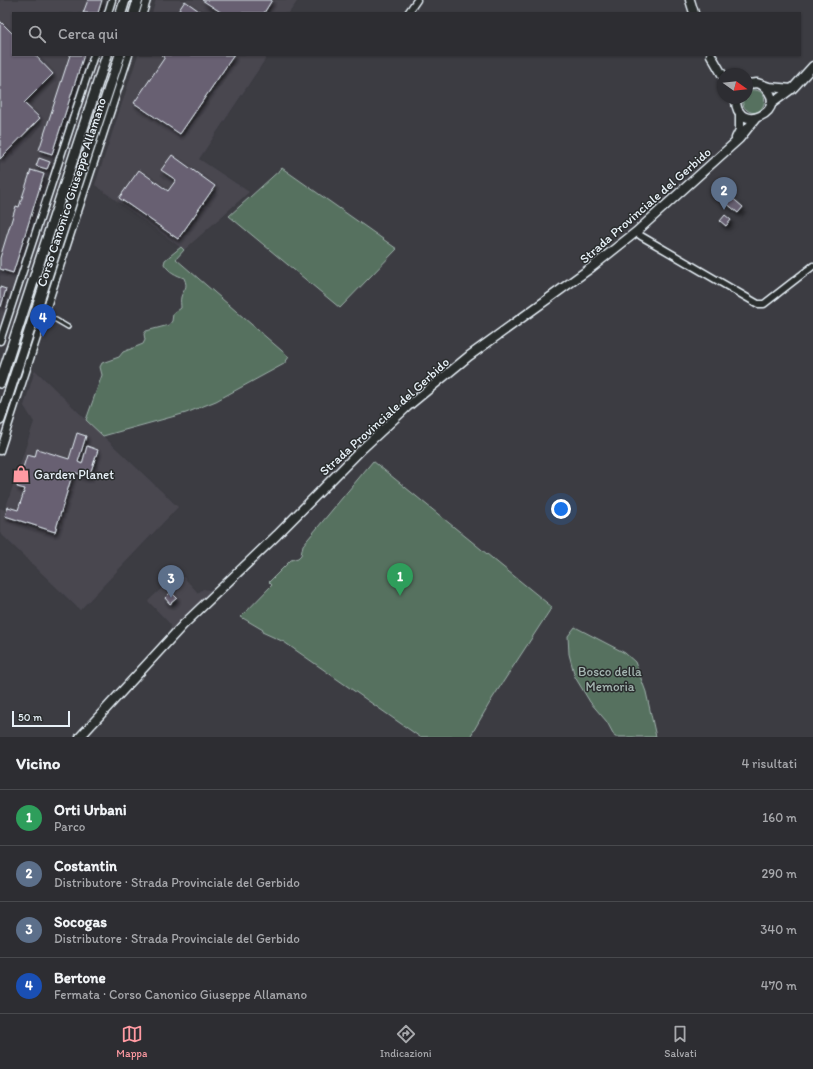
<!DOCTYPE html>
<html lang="it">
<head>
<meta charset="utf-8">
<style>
	body { margin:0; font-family:Itim,sans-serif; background:#39393e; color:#f1f3f6 }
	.compass { position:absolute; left:717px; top:68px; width:36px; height:36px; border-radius:50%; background:#2d2d32; box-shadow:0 1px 3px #0004; rotate:105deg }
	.scale { position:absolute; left:12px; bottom:10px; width:58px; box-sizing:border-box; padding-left:4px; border:2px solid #e8f1f8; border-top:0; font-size:11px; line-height:14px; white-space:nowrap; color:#e8f1f8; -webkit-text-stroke:3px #2a2d2e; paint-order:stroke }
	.you { position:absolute; left:561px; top:509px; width:14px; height:14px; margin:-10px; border:3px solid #fff; border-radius:50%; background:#1a73e8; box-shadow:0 0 0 6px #1a73e833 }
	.badge { display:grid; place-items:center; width:26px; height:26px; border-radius:50%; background:#ff9aa2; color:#fff; font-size:13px; font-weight:700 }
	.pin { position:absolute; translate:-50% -33px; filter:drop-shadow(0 1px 2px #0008) }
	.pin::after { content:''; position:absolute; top:21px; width:14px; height:12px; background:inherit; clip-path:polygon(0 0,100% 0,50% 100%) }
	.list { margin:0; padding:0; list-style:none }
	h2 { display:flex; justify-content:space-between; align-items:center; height:52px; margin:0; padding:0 16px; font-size:17px }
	h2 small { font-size:13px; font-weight:400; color:#a7a8ac }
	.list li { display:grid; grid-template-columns:26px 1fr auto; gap:12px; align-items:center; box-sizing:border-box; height:56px; padding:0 16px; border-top:1px solid #48494d }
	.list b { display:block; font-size:15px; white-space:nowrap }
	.list p { margin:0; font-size:13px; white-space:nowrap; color:#a7a8ac }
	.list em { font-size:13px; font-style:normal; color:#a7a8ac }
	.icon { flex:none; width:22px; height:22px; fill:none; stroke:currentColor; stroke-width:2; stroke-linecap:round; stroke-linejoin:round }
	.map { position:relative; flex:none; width:813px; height:737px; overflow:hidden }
	.search { position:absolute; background:#2d2d32; box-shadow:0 1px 3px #0004; left:12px; right:12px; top:12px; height:44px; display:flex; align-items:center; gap:10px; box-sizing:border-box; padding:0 14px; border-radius:0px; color:#a7a8ac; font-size:15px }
	.sheet { height:276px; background:#2d2d32 }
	nav { display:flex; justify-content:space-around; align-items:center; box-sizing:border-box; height:56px; border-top:1px solid #48494d; background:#2d2d32; font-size:11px; color:#a7a8ac }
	nav a { display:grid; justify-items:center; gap:2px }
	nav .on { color:#ff9aa2 }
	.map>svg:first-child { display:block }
</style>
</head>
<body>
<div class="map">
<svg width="813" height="737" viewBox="0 0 813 737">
	<defs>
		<filter id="shadow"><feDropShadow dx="2" dy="3.5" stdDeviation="2" flood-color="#0009"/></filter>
	</defs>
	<rect width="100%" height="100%" fill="#3c3c42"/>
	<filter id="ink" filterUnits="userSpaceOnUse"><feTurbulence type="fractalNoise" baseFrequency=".025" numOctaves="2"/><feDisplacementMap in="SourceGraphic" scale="8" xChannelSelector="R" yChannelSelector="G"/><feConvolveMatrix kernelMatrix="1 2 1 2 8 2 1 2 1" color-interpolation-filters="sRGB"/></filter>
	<g filter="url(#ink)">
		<g fill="#494750">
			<path d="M 0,0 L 102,0 L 98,13 L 13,13 L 13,55 L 85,55 L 0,327 Z"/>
			<path d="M 156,0 L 298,0 L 289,13 L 152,13 Z"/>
			<path d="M 138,55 L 268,55 L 199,159 L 249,192 L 184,250 L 95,185 Z"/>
			<path d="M 35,370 L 103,436 L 178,507 L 80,610 L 0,533 L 0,508 L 5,510 L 34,422 L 24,406 Z"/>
			<path d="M 179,572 L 198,593 L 203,589 L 209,590 L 219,586 L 170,633 L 171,625 L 148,601 Z"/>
		</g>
		<g fill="#56715f" stroke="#9fb1ac">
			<path d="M 751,90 C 775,88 763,122 747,110 C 743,107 742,103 743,98 L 747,98 L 747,92 Z"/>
			<path d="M 282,168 L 397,249 L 340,308 L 229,216 Z"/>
			<path d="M 181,247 L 184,250 L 176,259 L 289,357 L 284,364 L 216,401 L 186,413 L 103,436 L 86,420 L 102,375 L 100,367 L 102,363 L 119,357 L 123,352 L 143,344 L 145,340 L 144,334 L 146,331 L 169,325 L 172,321 L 173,314 L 181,308 C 181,304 180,301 181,297 C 183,289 189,289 184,278 C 176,275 169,272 164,264 L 165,260 Z"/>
			<path d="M 373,461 L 552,607 L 492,699 L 470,737 L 420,737 L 284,642 L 262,632 L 263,630 L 241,617 L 272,585 L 269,582 L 291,560 L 298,558 L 301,555 L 303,545 Z"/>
			<path d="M 575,627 L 625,653 L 635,662 L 646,692 L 656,737 L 615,737 L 607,722 L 590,702 L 575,677 L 569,654 L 568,636 Z"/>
		</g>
		<g fill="#676072" stroke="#e8f1f8" filter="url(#shadow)">
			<path d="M 88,0 L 102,0 L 98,13 L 83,13 Z"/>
			<path d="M 202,0 L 272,0 L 264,13 L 222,13 Z"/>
			<path d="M 185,1 L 202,13 L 177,13 Z"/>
			<path d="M 0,21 L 13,34 L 13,55 L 35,55 L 53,74 L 24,103 L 40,118 L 0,159 Z"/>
			<path d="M 70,55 L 84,55 L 52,154 L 39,150 Z"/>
			<path d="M 161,55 L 234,55 L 180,134 L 134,103 L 165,57 Z"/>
			<path d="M 172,155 L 215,186 L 178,239 L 119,198 L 139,170 L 168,191 L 176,180 L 161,170 Z"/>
			<path d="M 39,158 L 50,162 L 47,169 L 36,166 Z"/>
			<path d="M 31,170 L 44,174 L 13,273 L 0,269 L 0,258 L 16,206 L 19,207 Z"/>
			<path d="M 716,184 L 743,207 L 738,213 L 711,190 Z"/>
			<path d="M 725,215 L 731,220 L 726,226 L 720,221 Z"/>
			<path d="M 0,287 L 6,289 L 1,307 L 0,306 Z"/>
			<path d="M 77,433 L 86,436 L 78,462 L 82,464 L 87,446 L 98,450 L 89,477 L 73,472 L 55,532 L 5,516 L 8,507 L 18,510 L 25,489 L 17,487 L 27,455 L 35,457 L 37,449 L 69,459 Z"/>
			<path d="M 171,592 L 177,598 L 170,604 L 165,598 Z"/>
		</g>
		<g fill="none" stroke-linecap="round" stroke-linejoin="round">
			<g stroke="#e8f1f8" stroke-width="6">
				<path id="service" d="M 44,316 L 56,320 L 68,327"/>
			</g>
			<g stroke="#e8f1f8" stroke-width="9">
				<g id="minor">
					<path d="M 108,13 L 112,0"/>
					<path d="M 143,13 L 147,0"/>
					<path d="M 408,13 L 417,0"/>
					<path d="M 636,232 L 641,236 L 758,304 L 764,304 L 813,266"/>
					<path d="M 0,341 L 94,55"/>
					<path d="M 0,451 L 129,55"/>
				</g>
			</g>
			<g stroke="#e8f1f8" stroke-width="11">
				<g id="tertiary">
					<path d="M 690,0 L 694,13"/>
					<path d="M 711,55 L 723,76"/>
					<path d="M 747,84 L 757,83 L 769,87 L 792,89"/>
					<path d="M 736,98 C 734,138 795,110 762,85"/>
					<path d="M 771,104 L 794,87 L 813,66"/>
					<path d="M 736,138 L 740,130 L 740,113"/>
					<path d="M 80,737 L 183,625 L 277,535 L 363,448 L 407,407 L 469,356 L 592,267 L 636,232 L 739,139 L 756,118"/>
				</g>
			</g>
			<g stroke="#e8f1f8" stroke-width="12">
				<g id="secondary">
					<path d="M 121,13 L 125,0"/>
					<path d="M 134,13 L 138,0"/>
					<path d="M 0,383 L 107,55"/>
					<path d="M 0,420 L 120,55"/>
				</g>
			</g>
			<use href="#service" stroke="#2a2d2e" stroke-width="3"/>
			<use href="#minor" stroke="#2a2d2e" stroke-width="6"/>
			<use href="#tertiary" stroke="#2a2d2e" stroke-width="8"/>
			<use href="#secondary" stroke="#2a2d2e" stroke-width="9"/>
		</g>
	</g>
	<defs>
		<g id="shop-bare" transform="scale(1.38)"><path d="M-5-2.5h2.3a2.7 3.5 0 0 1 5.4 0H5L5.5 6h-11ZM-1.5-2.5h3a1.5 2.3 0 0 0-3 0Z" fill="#ff9aa2" stroke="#2a2d2e" stroke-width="2.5" paint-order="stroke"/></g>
	</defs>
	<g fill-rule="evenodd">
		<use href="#shop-bare" x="21" y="474"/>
	</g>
	<g text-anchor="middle" stroke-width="3" stroke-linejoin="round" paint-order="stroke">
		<g font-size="13" fill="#e8f1f8" stroke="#2a2d2e">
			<text transform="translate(71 192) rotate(-72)" y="5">Corso Canonico Giuseppe Allamano</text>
			<text transform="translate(645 205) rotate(-41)" y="5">Strada Provinciale del Gerbido</text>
			<text transform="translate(384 416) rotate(-42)" y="5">Strada Provinciale del Gerbido</text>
		</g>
		<g font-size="13" fill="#e8f1f8" stroke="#2a2d2e" text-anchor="start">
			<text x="34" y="479">Garden Planet</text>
		</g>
		<g font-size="13" fill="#a6b7b3" stroke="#2a2d2e">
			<text x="610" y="676">Bosco della<tspan x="610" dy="15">Memoria</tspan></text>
		</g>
	</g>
</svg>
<svg class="compass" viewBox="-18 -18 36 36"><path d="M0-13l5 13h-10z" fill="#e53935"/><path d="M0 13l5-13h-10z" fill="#a7a8ac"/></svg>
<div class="scale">50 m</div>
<div class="you"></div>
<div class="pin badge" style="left:400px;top:596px;background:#2e9e5b">1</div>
<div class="pin badge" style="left:724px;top:210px;background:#5c6f8a">2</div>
<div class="pin badge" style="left:171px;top:598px;background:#5c6f8a">3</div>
<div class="pin badge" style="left:43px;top:337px;background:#1a4fb4">4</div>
<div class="search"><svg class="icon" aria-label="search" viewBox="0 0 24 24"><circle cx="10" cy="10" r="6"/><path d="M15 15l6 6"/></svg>Cerca qui</div>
</div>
<section class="sheet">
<h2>Vicino<small>4 risultati</small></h2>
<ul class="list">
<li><span class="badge" style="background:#2e9e5b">1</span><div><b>Orti Urbani</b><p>Parco</p></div><em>160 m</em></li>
<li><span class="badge" style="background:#5c6f8a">2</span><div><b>Costantin</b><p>Distributore · Strada Provinciale del Gerbido</p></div><em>290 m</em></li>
<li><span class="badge" style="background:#5c6f8a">3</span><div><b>Socogas</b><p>Distributore · Strada Provinciale del Gerbido</p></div><em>340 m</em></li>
<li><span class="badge" style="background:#1a4fb4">4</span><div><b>Bertone</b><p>Fermata · Corso Canonico Giuseppe Allamano</p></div><em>470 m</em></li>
</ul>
</section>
<nav>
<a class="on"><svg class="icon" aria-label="map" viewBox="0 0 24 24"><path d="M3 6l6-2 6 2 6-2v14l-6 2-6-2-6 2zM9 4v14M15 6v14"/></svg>Mappa</a>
<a><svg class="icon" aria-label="directions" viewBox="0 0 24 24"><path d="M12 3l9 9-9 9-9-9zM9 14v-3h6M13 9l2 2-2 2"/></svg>Indicazioni</a>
<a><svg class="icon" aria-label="saved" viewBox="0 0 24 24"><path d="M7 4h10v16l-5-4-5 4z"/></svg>Salvati</a>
</nav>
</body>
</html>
